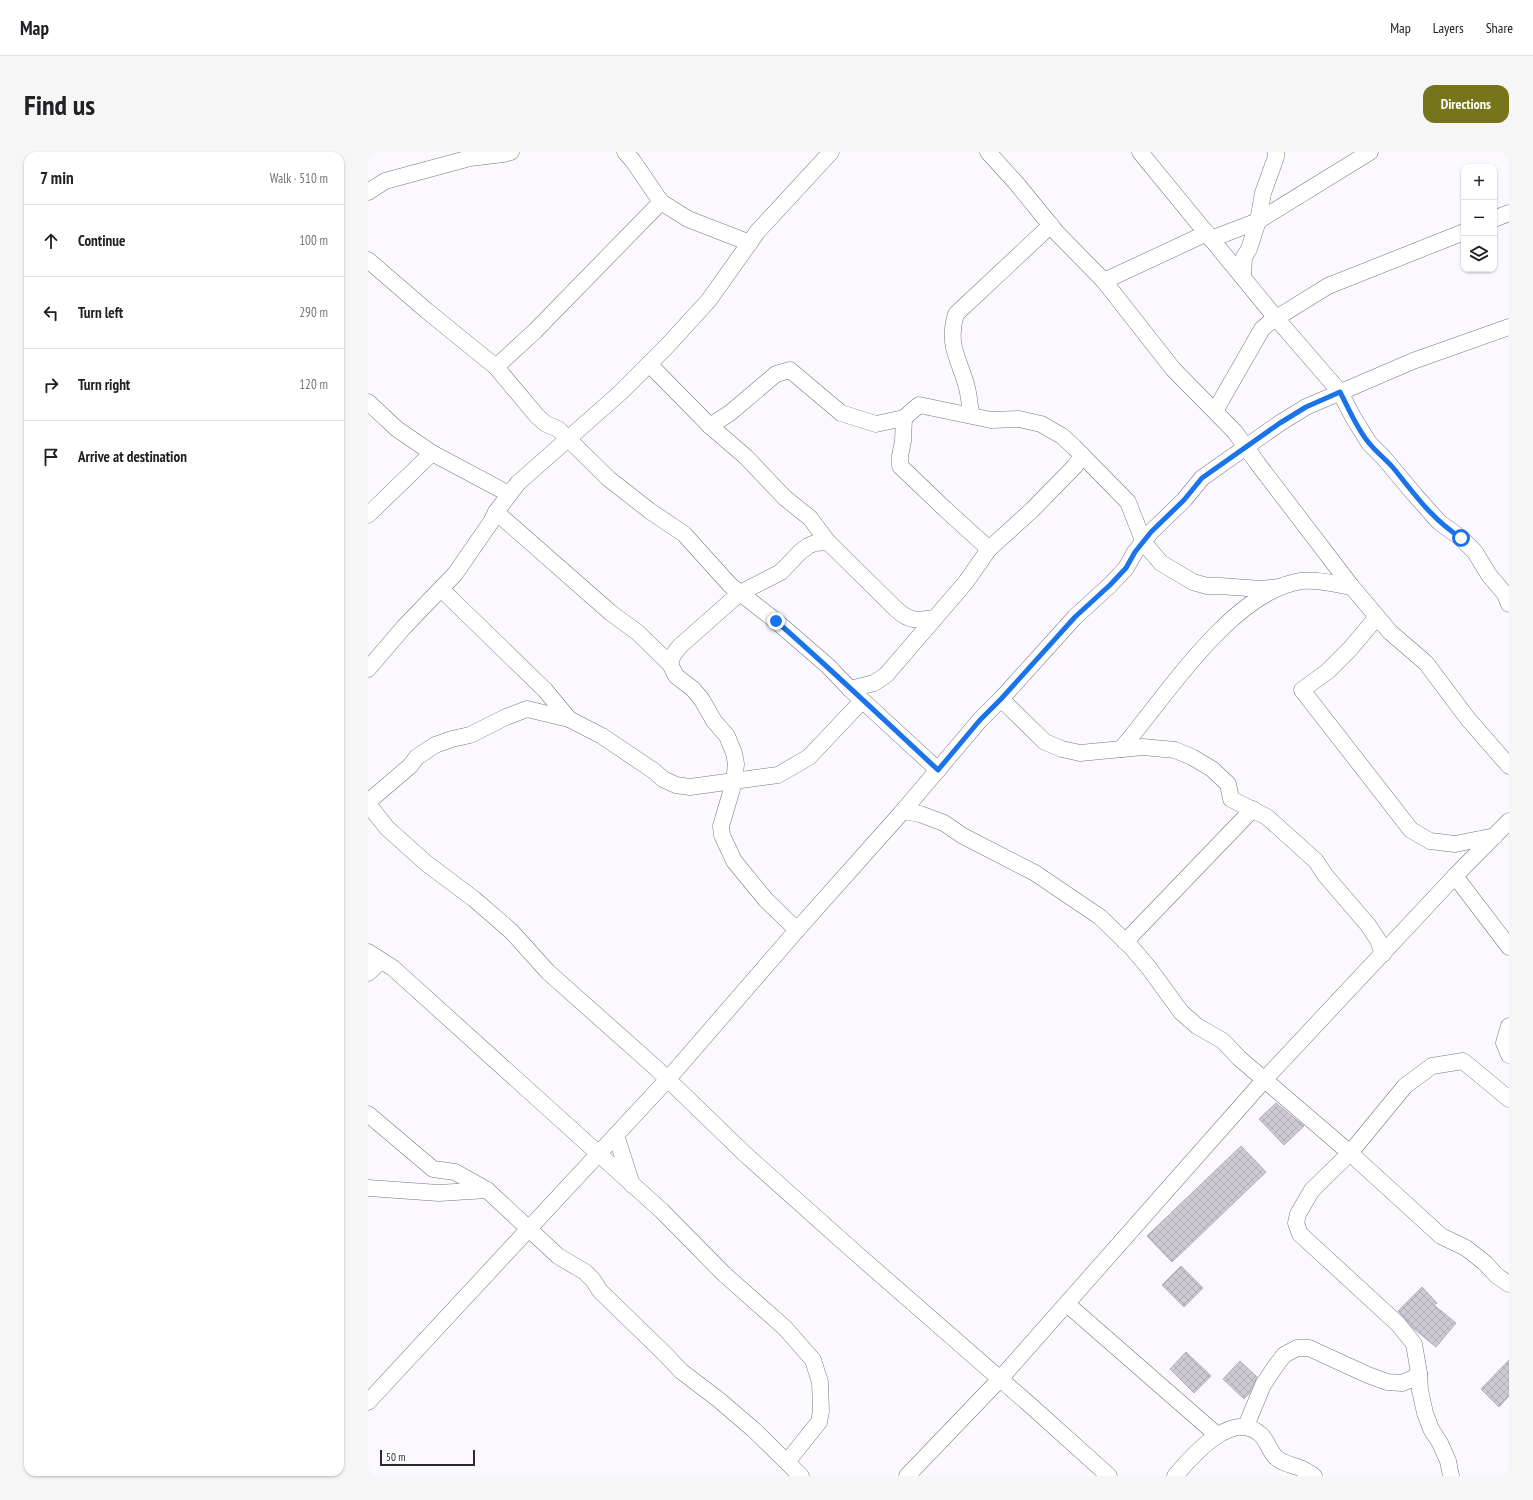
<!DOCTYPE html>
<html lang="en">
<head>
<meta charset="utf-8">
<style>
	body { margin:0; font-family:"PT Sans Narrow",sans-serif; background:#f6f6f6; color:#202124 }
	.controls { position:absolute; right:12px; top:12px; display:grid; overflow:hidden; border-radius:8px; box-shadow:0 1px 3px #0004 }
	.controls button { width:36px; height:36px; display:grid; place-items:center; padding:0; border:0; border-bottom:1px solid #e0e0e0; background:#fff; color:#202124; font:20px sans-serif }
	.scale { position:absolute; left:12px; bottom:10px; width:95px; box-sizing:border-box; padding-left:4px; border:2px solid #2c2b2e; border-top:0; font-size:11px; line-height:14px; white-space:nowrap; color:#2c2b2e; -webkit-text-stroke:3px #fff; paint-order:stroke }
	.stop { position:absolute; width:12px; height:12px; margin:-9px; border:3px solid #1a73e8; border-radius:50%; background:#fff }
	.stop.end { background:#1a73e8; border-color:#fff; box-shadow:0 1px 4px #0008 }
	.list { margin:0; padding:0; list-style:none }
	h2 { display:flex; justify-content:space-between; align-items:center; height:52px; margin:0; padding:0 16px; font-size:17px }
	h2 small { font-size:13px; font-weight:400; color:#757577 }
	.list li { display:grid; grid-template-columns:26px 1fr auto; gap:12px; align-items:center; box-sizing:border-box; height:72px; padding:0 16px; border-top:1px solid #e0e0e0 }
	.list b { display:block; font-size:15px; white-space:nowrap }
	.list em { font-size:13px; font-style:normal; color:#757577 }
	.icon { flex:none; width:22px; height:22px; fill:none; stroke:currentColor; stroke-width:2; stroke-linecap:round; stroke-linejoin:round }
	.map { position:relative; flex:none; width:1141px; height:1324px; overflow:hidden; border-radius:12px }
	header { display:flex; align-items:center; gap:24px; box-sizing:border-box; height:56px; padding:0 20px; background:#fff; border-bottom:1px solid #e0e0e0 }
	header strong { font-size:19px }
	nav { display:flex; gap:22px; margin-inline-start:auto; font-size:14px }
	.intro { display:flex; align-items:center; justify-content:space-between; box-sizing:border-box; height:96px; padding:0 24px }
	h1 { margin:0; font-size:28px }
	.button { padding:10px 18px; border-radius:12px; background:#76751b; color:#fff; font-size:14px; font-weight:700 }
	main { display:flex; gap:24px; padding:0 24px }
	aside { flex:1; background:#fff; border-radius:12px; box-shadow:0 1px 3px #0004 }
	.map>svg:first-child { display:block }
</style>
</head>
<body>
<header>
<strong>Map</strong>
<nav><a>Map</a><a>Layers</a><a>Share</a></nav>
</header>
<div class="intro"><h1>Find us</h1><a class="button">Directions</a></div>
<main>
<aside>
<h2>7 min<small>Walk · 510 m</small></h2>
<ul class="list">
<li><svg class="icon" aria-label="ahead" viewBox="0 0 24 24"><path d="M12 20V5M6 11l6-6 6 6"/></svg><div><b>Continue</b></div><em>100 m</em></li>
<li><svg class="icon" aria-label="left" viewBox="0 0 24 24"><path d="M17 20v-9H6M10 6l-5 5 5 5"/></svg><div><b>Turn left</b></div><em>290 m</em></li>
<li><svg class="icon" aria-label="right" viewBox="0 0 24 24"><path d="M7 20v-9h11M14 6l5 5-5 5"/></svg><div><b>Turn right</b></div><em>120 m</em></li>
<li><svg class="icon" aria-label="arrive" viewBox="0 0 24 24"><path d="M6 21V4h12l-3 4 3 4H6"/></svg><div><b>Arrive at destination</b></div></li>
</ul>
</aside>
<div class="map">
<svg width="1141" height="1324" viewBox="0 0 1141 1324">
	<defs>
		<pattern id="building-cross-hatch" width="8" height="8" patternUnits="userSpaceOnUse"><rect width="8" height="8" fill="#cdcad1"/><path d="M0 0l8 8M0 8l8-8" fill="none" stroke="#b0aeb4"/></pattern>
	</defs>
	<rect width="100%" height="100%" fill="#fbf8ff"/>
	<g fill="url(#building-cross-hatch)" stroke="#b2b0b6">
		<path d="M 908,951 L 936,974 L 916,993 L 891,967 Z"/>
		<path d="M 873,994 L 898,1020 L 804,1110 L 779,1084 Z"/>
		<path d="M 813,1114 L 835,1136 L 816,1155 L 794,1133 Z"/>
		<path d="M 1054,1135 L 1069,1151 L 1066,1153 L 1088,1171 L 1068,1195 L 1046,1177 L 1030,1159 Z"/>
		<path d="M 818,1200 L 843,1224 L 826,1241 L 802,1217 Z"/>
		<path d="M 1141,1208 L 1141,1244 L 1131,1255 L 1113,1237 Z"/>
		<path d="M 872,1209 L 889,1225 L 881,1242 L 876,1247 L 855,1227 Z"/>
	</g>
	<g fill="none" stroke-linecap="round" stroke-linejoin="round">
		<g stroke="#79777d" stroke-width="17">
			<g id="minor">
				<path d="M 257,0 L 265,9 L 293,50 L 320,67 L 382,91"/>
				<path d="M 620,0 L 649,32 L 689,81 L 736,129 L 805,217 L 867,280 L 890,312 L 984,435 L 1022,480 L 1058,511 L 1100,567 L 1141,614"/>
				<path d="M 772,0 L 908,166 L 972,240 L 985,265 L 1001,291 L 1015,305 L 1047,343 L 1071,370 L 1093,386 L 1107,400 L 1121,423 L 1137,442 L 1141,452"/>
				<path d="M 0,40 L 17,29 L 102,6 L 135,2 L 143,0"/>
				<path d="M 1126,67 L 1141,61"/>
				<path d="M 843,87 L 890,69 L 1002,0"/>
				<path d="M 0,108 L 59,159 L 128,215 L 169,264 L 178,272 L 190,277 L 241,327 L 282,359 L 316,382 L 362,433 L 408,469 L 460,514 L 482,537 L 570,618"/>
				<path d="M 875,125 L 876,105 L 881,97 L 890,69 L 895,41 L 908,5 L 908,0"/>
				<path d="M 736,129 L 839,81"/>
				<path d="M 281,212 L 342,274 L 378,305 L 417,346 L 442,366 L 460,390 L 529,458 C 542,470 550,468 567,466"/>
				<path d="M 128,215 L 167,179 L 293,50"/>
				<path d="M 0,250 L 29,277 L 64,301 L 141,342"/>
				<path d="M 847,259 L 894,177 L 902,170 L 960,134 L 1096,80"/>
				<path d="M 603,263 C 602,253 601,242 598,232 C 590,205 579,192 588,162 L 683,73"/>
				<path d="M 536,266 L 535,289 L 532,304 L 532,314 L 577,357 L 621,397"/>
				<path d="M 342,274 L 362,261 L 408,222 L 422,218 L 473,261 L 508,272 L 536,266 L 551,253 L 623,268 L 651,267 L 673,272 L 694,284 L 706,295 L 760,350 L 776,391 L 793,411 L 825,430 L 839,434 L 852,434 L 893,437 L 912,435"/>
				<path d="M 128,360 L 243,461 L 269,480 L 302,512 L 308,524 L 325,537 L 334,548 L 346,569 L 359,584 L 366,601 L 368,612 L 366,630 L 353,674 L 354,683 L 366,709 L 398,748 L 429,778"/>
				<path d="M 0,363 L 64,301"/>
				<path d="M 73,437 L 177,538 L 201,567"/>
				<path d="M 1009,465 L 982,497 L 960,519 L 934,538 L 1043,678 L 1062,689 L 1087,692 L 1127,684"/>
				<path d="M 302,512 L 305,503 L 312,494 L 372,441 L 413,420 L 432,400 L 440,394 L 447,391 L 460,390"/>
				<path d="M 0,517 L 36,475 L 87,422 L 123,370 L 128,360 L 150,331 L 252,241 L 299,194 L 341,148 L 390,79 L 463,0"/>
				<path d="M 482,537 L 506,531 L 518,523 L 598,430 L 621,397 L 664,358 L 707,314 L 714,303"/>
				<path d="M 633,547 L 677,590 L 694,597 L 712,601 L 775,595 L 807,598 L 824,605 L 844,617 L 860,632 L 863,647 L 899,665 L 948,709 L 957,723 L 1000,773 L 1010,788 L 1015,802"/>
				<path d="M 753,597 C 797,546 863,440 933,429 C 950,427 967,432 984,435"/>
				<path d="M 0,650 L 42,614 L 49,605 L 67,593 L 84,587 L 102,583 L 138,565 L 159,557 L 201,567 L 234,584 L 286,619 L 295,627 L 308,633 L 322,635 L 410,623 L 441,605 L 494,549"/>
				<path d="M 0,652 L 19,676 L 58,711 L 106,747 L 143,779 L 180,820 L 288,916 L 378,1003 L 490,1103 L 662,1253 L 741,1324"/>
				<path d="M 535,659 L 552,662 L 576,671 L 595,684 L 667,721 L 732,765 L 764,796 L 781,816 L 813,860 L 829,874 L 855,889 L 871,906 L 982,1001 L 1073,1084 L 1098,1096 L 1117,1111 L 1129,1124 L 1141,1132"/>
				<path d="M 1087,724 L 1141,795"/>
				<path d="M 757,790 L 885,657"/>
				<path d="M 0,800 L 25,816 L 294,1059 L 356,1122 L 417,1176 L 445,1208 L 452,1230 L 453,1259 L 451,1270 L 419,1310"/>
				<path d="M 0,821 L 13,809"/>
				<path d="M 1141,874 L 1136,891 L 1141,903"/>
				<path d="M 0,962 L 65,1017 L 87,1020 L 119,1038 L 190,1104 L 217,1120 L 225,1128 L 232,1139 L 298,1203 L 313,1219 L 351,1248 L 386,1278 L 433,1324"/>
				<path d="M 248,983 L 264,1033"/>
				<path d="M 0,1036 L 71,1041 L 119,1038"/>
				<path d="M 699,1152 L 849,1283"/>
				<path d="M 0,1250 L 300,927 L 429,778 L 535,659 L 612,568 L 633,547 L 707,465 L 742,433 L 758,416 L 767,400 L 783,380 L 816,348 L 834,326 L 912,271 L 938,255 L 1045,209 L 1141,175"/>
				<path d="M 878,1274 L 895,1233 L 907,1215 L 916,1203 L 929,1196 L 941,1196 L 1000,1223 L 1019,1230 L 1034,1231 L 1044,1227 L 1051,1221"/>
				<path d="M 539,1324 L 632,1227 L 897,927 L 1087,724 L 1141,669"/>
				<path d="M 807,1324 C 824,1304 864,1257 892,1282 C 900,1288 901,1301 910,1307 C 916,1312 925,1313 932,1316 C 937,1318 941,1321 946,1324"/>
				<path d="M 1083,1324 L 1080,1309 L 1072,1291 L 1063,1277 L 1057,1261 L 1052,1238 L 1051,1221 L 1046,1192 L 1030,1172 L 932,1082 L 928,1071 L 930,1062 L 944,1038 L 982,1001 L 1037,934 L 1064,914 L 1095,909 L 1141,947"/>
			</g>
		</g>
		<use href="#minor" stroke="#fff" stroke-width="16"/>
	</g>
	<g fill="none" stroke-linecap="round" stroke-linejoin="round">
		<path stroke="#1a73e8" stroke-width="5" d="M 408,469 C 463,517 516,568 570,618 L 612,568 L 633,547 L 707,465 L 742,433 L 758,416 L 767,400 L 783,380 L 816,348 L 834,326 L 912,271 L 938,255 L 972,240 C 981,257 989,277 1001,291 C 1009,301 1019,308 1027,318 C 1048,344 1064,367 1093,386"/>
	</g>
</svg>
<div class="controls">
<button>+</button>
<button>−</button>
<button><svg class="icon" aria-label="layers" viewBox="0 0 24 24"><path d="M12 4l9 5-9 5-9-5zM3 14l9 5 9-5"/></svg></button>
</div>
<div class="scale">50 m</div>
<div class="stop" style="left:1093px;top:386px"></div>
<div class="stop end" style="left:408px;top:469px"></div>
</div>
</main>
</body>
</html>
